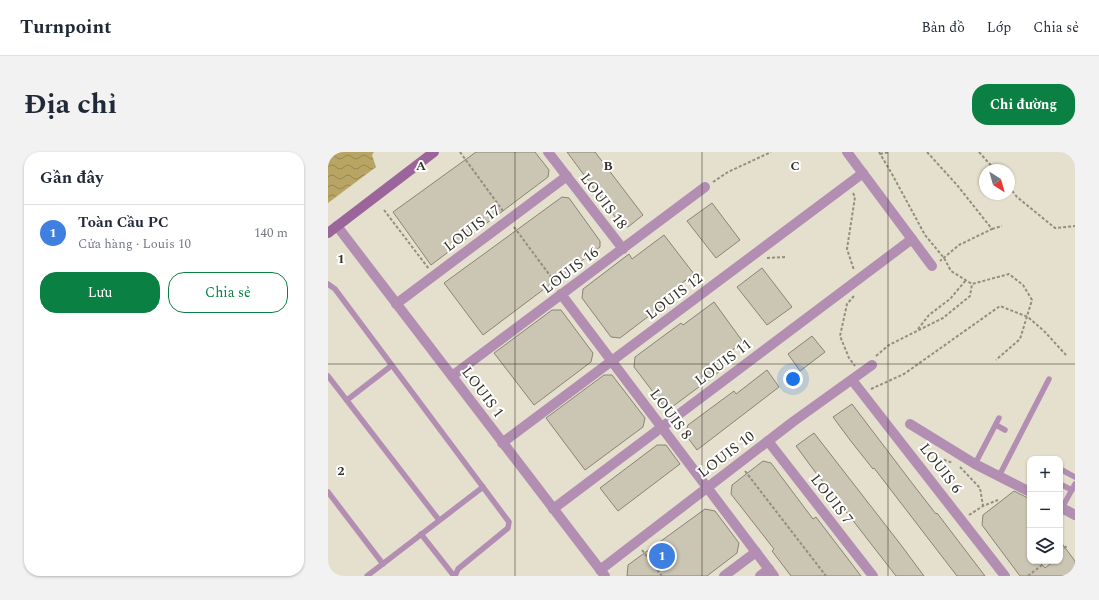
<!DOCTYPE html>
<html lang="vi">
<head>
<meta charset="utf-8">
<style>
	body { margin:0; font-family:Spectral,serif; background:#f2f2f3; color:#1f2937 }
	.controls { position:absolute; right:12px; bottom:12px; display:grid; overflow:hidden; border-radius:8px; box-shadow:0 1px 3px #0004 }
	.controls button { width:36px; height:36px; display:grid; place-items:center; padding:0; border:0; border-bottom:1px solid #e0e1e3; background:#fff; color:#1f2937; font:20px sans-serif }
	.compass { position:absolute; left:651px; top:12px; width:36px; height:36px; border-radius:50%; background:#fff; box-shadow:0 1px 3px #0004; rotate:143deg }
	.you { position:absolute; left:465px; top:227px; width:14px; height:14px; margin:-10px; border:3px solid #fff; border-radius:50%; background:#1a73e8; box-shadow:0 0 0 6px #1a73e833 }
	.badge { display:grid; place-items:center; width:26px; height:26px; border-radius:50%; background:#0b8043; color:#fff; font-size:13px; font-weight:700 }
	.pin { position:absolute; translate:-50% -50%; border:2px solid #fff; box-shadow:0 1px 4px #0006 }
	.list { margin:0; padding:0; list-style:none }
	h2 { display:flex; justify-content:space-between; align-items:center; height:52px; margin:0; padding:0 16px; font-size:17px }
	h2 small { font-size:13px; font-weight:400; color:#747a83 }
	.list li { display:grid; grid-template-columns:26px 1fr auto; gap:12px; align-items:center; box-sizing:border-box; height:56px; padding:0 16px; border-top:1px solid #e0e1e3 }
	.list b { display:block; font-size:15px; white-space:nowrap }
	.list p { margin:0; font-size:13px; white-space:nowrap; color:#747a83 }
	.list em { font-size:13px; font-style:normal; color:#747a83 }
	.actions { display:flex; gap:8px; padding:12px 16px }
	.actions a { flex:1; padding:9px 0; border:1px solid #0b8043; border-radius:16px; text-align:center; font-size:14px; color:#0b8043 }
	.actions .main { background:#0b8043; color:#fff }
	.icon { flex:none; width:22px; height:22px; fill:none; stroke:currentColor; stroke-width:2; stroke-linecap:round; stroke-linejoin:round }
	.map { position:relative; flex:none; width:747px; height:424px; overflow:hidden; border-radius:16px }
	header { display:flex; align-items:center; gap:24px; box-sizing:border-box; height:56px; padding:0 20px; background:#fff; border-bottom:1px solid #e0e1e3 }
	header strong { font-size:19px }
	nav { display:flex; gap:22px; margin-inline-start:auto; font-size:14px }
	.intro { display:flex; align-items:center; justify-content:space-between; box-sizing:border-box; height:96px; padding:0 24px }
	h1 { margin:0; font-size:28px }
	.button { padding:10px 18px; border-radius:16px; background:#0b8043; color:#fff; font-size:14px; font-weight:700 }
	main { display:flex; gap:24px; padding:0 24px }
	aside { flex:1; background:#fff; border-radius:16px; box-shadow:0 1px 3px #0004 }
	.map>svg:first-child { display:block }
</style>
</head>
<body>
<header>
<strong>Turnpoint</strong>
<nav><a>Bản đồ</a><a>Lớp</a><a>Chia sẻ</a></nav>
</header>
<div class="intro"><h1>Địa chỉ</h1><a class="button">Chỉ đường</a></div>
<main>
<aside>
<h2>Gần đây<small></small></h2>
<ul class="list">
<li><span class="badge" style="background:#3f7fe0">1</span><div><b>Toàn Cầu PC</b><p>Cửa hàng · Louis 10</p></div><em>140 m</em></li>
</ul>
<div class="actions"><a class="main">Lưu</a><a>Chia sẻ</a></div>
</aside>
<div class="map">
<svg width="747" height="424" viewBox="0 0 747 424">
	<defs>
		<pattern id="water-waves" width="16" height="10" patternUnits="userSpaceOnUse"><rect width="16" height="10" fill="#b8a563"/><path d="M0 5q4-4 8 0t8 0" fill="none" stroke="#968752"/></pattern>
	</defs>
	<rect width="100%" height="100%" fill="#e5e0cd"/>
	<path fill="url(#water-waves)" d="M 0,0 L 46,0 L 44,3 L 48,15 L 0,51 Z"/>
	<g fill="#cbc5b3" stroke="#898473">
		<path d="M 148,0 L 207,0 L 221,18 L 220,25 L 103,113 L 65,60 Z"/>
		<path d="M 239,0 L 267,0 L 315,63 L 300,75 L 293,73 Z"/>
		<path d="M 234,45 L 241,46 L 272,89 L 272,95 L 155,183 L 116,131 Z"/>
		<path d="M 384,51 L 412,88 L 388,106 L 359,69 Z"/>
		<path d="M 336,83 L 366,122 L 334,146 L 338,151 L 292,186 L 283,185 L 254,146 L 255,137 L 301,102 L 304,107 Z"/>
		<path d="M 434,116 L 464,155 L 439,173 L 409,135 Z"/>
		<path d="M 386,150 L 415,190 L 385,213 L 391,220 L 344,255 L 335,253 L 306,215 L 307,205 L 353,171 L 355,173 Z"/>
		<path d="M 224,158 L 233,158 L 265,201 L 263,210 L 206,253 L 166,201 Z"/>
		<path d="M 484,184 L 497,200 L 472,219 L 460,202 Z"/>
		<path d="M 439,218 L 451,235 L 369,298 L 357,282 L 360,273 L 406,239 L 408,242 Z"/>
		<path d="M 276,223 L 284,223 L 317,266 L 315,275 L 257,318 L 218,266 Z"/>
		<path d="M 524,252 L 587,335 L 608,362 L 609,361 L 657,424 L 629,424 L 546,316 L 545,317 L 522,288 L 505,265 Z"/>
		<path d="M 486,281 L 573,393 L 596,424 L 568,424 L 485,317 L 468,294 Z"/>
		<path d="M 329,293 L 338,293 L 352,312 L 290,359 L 272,336 Z"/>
		<path d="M 435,309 L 443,311 L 485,367 L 488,365 L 533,424 L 463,424 L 444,399 L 446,397 L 403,342 L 404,333 Z"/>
		<path d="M 686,339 L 700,346 L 702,348 L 702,409 L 711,409 L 717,416 L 726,409 L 732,409 L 732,389 L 747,409 L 747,424 L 692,424 L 654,373 L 655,363 Z"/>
		<path d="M 377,357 L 387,359 L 411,391 L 409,401 L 379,424 L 299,424 L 300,413 Z"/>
	</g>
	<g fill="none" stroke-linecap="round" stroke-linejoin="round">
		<g stroke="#928e81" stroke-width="2" stroke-dasharray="3 2" stroke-linecap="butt">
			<path d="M 132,0 L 175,59"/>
			<path d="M 551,0 L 564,22 L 597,83 L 616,106 L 623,119 L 644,132 L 681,122 L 695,133 L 704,148 L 692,187 L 668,208"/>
			<path d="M 599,0 L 629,33 L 664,77 L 631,93 L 612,109"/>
			<path d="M 651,0 L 667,18"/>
			<path d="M 552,2 L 561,0"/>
			<path d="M 385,30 L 400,20 L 443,0"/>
			<path d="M 681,35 L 689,45 L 727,76 L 747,74"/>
			<path d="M 525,41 L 527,45 L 519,97 L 526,118"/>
			<path d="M 56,58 L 101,117"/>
			<path d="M 186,75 L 229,133"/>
			<path d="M 664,77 L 674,74"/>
			<path d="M 439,106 L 458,105"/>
			<path d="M 526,144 L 519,152 L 512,184 L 521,206 L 527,214"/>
			<path d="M 590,177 L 601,163 L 622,147 L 638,128"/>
			<path d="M 548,204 L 561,193 L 615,166 L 642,144 L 644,132"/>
			<path d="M 543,237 L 576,222 L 672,154 L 700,165 L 717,180 L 738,203"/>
			<path d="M 611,306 L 625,311"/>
			<path d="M 632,315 L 652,336 L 655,354"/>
			<path d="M 417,319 L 498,424"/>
			<path d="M 641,363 L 655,354 L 670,348"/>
			<path d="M 314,398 L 334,424"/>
			<path d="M 732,399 L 739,394"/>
			<path d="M 700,424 L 719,409"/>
		</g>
		<g stroke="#b38eb3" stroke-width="5.5">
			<path d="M 0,132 L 7,137 L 181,370 L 180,376 L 130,417 L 127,424"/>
			<path d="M 0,224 L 111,368"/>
			<path d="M 19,248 L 63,214"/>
			<path d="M 668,273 L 677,278"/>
			<path d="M 647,312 L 671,266"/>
			<path d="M 732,321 L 734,318 L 747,325"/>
			<path d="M 671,324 L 721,227"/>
			<path d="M 732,332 L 744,338"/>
			<path d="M 0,340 L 55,412"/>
			<path d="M 734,356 L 747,332"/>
			<path d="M 93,382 L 126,424"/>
			<path d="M 39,424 L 155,335"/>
		</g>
		<g stroke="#b38eb3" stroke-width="10">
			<path d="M 220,0 L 295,97"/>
			<path d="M 519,0 L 604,114"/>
			<path d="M 9,74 L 277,424"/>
			<path d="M 233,142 L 446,424"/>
			<path d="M 68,152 L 239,24"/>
			<path d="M 124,224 L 377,35"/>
			<path d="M 524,228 L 677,424"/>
			<path d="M 582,272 L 647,312 L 702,340"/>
			<path d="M 440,289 L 545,424"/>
			<path d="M 174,291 L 535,21"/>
			<path d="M 732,355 L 747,363"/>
			<path d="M 225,357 L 584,87"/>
			<path d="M 272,418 L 466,269 L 544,213"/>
			<path d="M 396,424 L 428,400"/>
			<path d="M 432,424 L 441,417"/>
		</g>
		<path stroke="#9b659c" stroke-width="10" d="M 0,81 L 106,0"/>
	</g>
	<path fill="none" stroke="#333129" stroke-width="1" stroke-opacity="0.55" d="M 187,0 L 187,424M 374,0 L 374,424M 560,0 L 560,424M 0,212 L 747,212"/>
	<g text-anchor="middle" stroke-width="4" stroke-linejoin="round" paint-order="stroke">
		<g font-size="15" fill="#333129" stroke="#fff">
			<text transform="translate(276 49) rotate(52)" y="5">LOUIS 18</text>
			<text transform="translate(144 76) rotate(-37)" y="5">LOUIS 17</text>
			<text transform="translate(242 118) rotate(-37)" y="5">LOUIS 16</text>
			<text transform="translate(346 144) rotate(-37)" y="5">LOUIS 12</text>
			<text transform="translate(395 210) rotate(-37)" y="5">LOUIS 11</text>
			<text transform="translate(155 240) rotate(53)" y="5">LOUIS 1</text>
			<text transform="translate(343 262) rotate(53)" y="5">LOUIS 8</text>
			<text transform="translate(398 302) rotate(-37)" y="5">LOUIS 10</text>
			<text transform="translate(613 316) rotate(52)" y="5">LOUIS 6</text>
			<text transform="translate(504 347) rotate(52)" y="5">LOUIS 7</text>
		</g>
	</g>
	<g font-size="13" text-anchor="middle" font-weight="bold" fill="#333129" stroke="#fff" stroke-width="4" stroke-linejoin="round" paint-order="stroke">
		<text x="93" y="18">A</text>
		<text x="280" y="18">B</text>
		<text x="467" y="18">C</text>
		<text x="13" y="111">1</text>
		<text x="13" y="323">2</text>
	</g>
</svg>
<div class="controls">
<button>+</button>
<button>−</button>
<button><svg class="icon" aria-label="layers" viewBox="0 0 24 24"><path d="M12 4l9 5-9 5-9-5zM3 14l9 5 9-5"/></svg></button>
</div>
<svg class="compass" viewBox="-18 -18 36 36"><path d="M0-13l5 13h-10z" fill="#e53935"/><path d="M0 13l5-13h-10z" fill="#747a83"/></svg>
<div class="you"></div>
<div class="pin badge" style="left:334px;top:404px;background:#3f7fe0">1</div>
</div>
</main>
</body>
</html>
